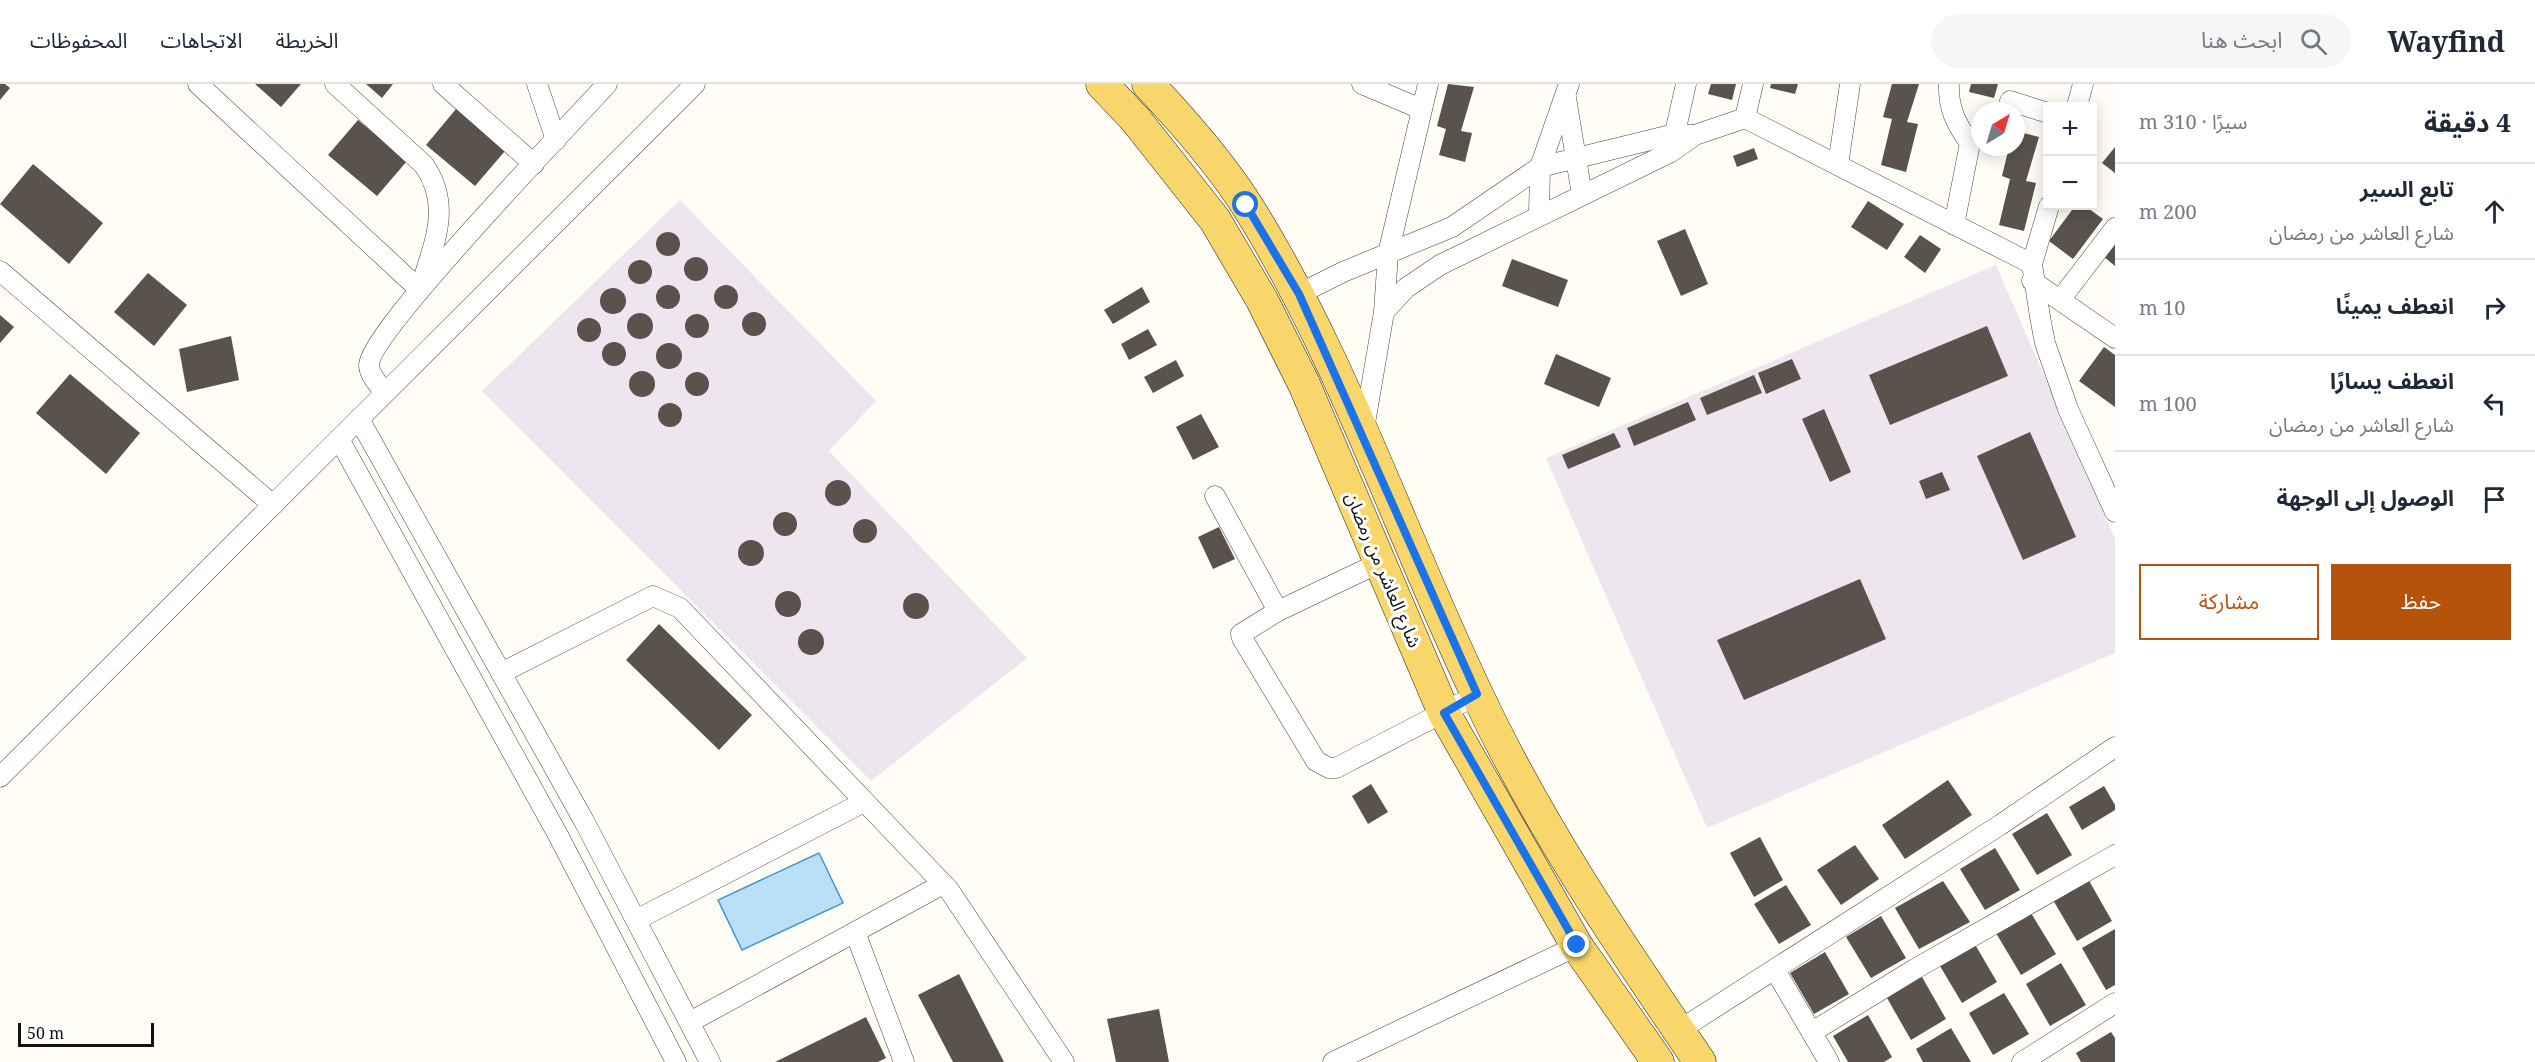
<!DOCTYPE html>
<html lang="ar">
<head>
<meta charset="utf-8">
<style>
	body { margin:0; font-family:"Noto Serif","Noto Sans Arabic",serif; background:#f6f6f7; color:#1f2937; direction:rtl }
	.controls { position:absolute; right:18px; top:18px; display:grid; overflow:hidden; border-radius:0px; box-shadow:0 3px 15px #0003 }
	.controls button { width:54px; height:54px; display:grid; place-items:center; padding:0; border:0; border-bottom:2px solid #e0e1e3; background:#fff; color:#1f2937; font:30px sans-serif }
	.compass { position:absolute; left:1971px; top:18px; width:54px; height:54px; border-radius:50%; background:#fff; box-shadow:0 3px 15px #0003; rotate:38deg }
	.scale { position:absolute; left:18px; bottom:15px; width:136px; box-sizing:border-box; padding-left:6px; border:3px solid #111; border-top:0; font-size:16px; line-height:21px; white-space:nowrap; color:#111; -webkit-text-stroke:4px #fff; paint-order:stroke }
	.stop { position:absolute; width:18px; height:18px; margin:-14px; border:4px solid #1a73e8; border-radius:50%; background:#fff }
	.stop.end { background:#1a73e8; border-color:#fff; box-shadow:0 2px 6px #0008 }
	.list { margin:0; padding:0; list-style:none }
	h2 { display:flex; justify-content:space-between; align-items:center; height:78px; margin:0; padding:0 24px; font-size:26px }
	h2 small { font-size:20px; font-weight:400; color:#747a83 }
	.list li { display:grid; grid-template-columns:39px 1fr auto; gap:18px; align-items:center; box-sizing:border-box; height:96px; padding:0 24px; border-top:2px solid #e0e1e3 }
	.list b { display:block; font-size:22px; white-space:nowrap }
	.list p { margin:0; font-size:20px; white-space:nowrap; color:#747a83 }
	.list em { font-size:20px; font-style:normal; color:#747a83 }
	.actions { display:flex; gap:12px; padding:18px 24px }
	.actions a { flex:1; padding:14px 0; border:2px solid #b45309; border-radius:0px; text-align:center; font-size:21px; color:#b45309 }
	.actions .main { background:#b45309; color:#fff }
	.icon { flex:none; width:33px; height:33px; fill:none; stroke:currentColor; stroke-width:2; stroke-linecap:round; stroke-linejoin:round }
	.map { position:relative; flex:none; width:2115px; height:978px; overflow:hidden; direction:ltr }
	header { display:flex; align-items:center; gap:36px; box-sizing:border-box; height:84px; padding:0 30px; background:#fff; border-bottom:2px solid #e0e1e3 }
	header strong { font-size:28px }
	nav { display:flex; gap:33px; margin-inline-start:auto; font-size:21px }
	.search { width:420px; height:54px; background:#f6f6f7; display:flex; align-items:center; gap:15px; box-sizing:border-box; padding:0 21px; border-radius:33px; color:#747a83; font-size:22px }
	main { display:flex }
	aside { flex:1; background:#fff }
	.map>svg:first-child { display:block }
</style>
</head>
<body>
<header>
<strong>Wayfind</strong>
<div class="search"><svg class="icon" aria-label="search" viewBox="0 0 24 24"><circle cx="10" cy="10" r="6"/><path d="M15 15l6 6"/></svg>ابحث هنا</div>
<nav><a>الخريطة</a><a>الاتجاهات</a><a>المحفوظات</a></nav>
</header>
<main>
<aside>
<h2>4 دقيقة<small>سيرًا · 310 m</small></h2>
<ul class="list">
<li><svg class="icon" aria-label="ahead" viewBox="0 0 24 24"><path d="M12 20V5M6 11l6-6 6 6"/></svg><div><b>تابع السير</b><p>شارع العاشر من رمضان</p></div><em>200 m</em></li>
<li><svg class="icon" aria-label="right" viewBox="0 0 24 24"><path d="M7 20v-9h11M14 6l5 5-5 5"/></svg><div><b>انعطف يمينًا</b></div><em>10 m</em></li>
<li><svg class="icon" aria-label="left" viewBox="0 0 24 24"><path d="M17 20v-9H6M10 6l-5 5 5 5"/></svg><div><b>انعطف يسارًا</b><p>شارع العاشر من رمضان</p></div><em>100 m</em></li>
<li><svg class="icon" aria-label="arrive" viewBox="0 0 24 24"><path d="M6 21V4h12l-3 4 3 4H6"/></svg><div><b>الوصول إلى الوجهة</b></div></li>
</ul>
<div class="actions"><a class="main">حفظ</a><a>مشاركة</a></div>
</aside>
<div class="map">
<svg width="2115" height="978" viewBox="0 0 2115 978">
	<rect width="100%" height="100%" fill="#fffdf5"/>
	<g fill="#eee6ef">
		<path d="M 680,116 L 876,317 L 829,367 L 1027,574 L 871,697 L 482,307 Z"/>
		<path d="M 1996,181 L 2115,455 L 2115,569 L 1707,744 L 1546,374 Z"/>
	</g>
	<path fill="#b9e0f7" stroke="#3f96cf" stroke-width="1.5" d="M 819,769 L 843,819 L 742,866 L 718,816 Z"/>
	<g fill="#5a524d">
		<path d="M 0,0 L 5,0 L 10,4 L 0,16 Z"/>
		<path d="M 255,0 L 301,0 L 281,23 Z"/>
		<path d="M 366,0 L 393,0 L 382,14 Z"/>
		<path d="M 1448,0 L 1474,3 L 1461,47 L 1472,49 L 1465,78 L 1439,71 L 1446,45 L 1437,42 Z"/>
		<path d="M 1711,0 L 1736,0 L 1732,16 L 1708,10 Z"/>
		<path d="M 1771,0 L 1798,0 L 1795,10 L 1770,4 Z"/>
		<path d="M 1892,0 L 1919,0 L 1907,38 L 1918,40 L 1906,88 L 1881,81 L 1892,35 L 1883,33 Z"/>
		<path d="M 1971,0 L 1998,0 L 1994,14 L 1969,8 Z"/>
		<path d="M 456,25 L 505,67 L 475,102 L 426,61 Z"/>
		<path d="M 358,36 L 407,77 L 377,112 L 328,71 Z"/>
		<path d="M 2016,47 L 2039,53 L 2026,97 L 2036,99 L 2024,147 L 1999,141 L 2010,95 L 2002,92 L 2009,63 L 2016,63 Z"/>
		<path d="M 2115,63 L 2115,89 L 2102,79 Z"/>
		<path d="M 1754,64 L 1758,75 L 1737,83 L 1733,72 Z"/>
		<path d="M 33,80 L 103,139 L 69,180 L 0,120 Z"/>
		<path d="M 1868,117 L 1904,140 L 1887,166 L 1851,143 Z"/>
		<path d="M 2075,122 L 2085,122 L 2103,135 L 2073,175 L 2049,157 Z"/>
		<path d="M 1685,145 L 1708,200 L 1681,212 L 1657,157 Z"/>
		<circle cx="668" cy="160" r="12"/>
		<path d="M 1920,151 L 1941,165 L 1925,189 L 1904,173 Z"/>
		<path d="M 2115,156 L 2115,182 L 2103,172 Z"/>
		<circle cx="696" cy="185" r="12"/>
		<path d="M 1512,175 L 1568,196 L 1558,223 L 1502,202 Z"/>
		<circle cx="640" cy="188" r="12"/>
		<path d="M 148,189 L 187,221 L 154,262 L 114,228 Z"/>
		<circle cx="726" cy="213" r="12"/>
		<circle cx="668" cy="213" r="12"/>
		<path d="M 1142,203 L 1150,218 L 1113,240 L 1104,226 Z"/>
		<circle cx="613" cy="217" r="13"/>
		<circle cx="754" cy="240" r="12"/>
		<circle cx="640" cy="242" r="13"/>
		<circle cx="697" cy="242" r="12"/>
		<path d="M 0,231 L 14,243 L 0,259 Z"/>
		<circle cx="589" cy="246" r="12"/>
		<path d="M 1987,242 L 2008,292 L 1890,341 L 1869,291 Z"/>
		<path d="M 1148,245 L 1157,261 L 1129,276 L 1121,260 Z"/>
		<path d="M 231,252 L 239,296 L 187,308 L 179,265 Z"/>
		<circle cx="614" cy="270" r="12"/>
		<circle cx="669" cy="272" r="13"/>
		<path d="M 2104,263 L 2115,271 L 2115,323 L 2079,297 Z"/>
		<path d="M 1556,270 L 1611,294 L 1599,323 L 1544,300 Z"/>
		<path d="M 1792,275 L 1801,295 L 1766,310 L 1758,289 Z"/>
		<path d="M 1176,276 L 1184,292 L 1153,309 L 1144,293 Z"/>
		<circle cx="642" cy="300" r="13"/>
		<circle cx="697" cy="300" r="12"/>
		<path d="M 70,290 L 140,349 L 106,390 L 36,329 Z"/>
		<path d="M 1754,291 L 1762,309 L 1707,331 L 1700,314 Z"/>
		<path d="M 1688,318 L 1696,336 L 1634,362 L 1627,344 Z"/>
		<circle cx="670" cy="331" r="12"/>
		<path d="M 1824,325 L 1851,388 L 1830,398 L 1802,335 Z"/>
		<path d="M 1201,330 L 1219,363 L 1193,376 L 1176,343 Z"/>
		<path d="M 2030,348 L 2076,453 L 2023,476 L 1977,372 Z"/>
		<path d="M 1614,349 L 1621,363 L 1568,385 L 1562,371 Z"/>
		<path d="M 1942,388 L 1950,406 L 1926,415 L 1919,397 Z"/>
		<circle cx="838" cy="409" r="13"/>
		<circle cx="785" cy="440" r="12"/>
		<circle cx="865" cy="447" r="12"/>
		<path d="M 1219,443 L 1235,475 L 1213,485 L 1198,453 Z"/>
		<circle cx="751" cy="469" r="13"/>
		<path d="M 1860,495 L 1886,555 L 1744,616 L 1717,556 Z"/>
		<circle cx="788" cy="520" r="13"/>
		<circle cx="916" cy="522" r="13"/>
		<path d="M 659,540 L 752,631 L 719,666 L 626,576 Z"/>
		<circle cx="811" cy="558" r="13"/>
		<path d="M 1948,696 L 1972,731 L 1905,775 L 1882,741 Z"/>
		<path d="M 1371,700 L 1388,728 L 1368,740 L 1352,712 Z"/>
		<path d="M 2104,702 L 2115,721 L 2115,726 L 2082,746 L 2069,723 Z"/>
		<path d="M 2047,729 L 2072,771 L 2037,791 L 2012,750 Z"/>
		<path d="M 1760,753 L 1783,796 L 1754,813 L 1730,769 Z"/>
		<path d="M 1855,761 L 1879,795 L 1841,821 L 1817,786 Z"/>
		<path d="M 1995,764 L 2020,806 L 1985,826 L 1960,785 Z"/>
		<path d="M 2088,795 L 2112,837 L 2077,857 L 2053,816 Z"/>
		<path d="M 1943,797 L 1970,838 L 1919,865 L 1895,824 Z"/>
		<path d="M 1786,801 L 1811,841 L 1779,860 L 1754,820 Z"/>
		<path d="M 2031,829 L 2056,870 L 2021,891 L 1996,849 Z"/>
		<path d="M 1881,832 L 1906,874 L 1871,894 L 1846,853 Z"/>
		<path d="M 2115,845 L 2115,901 L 2106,906 L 2082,864 Z"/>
		<path d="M 1973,857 L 1997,898 L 1962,919 L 1937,877 Z"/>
		<path d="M 1825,868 L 1849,910 L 1814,930 L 1790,889 Z"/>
		<path d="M 2061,879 L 2086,921 L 2050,942 L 2026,900 Z"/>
		<path d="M 959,890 L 1004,978 L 953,978 L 918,911 Z"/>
		<path d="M 1922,893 L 1946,935 L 1911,956 L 1887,914 Z"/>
		<path d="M 2004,909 L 2029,950 L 1993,971 L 1969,929 Z"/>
		<path d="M 1159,925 L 1169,978 L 1116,978 L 1107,935 Z"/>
		<path d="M 1868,931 L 1892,973 L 1884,978 L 1848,978 L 1833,952 Z"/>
		<path d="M 866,933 L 886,974 L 878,978 L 775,978 Z"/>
		<path d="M 1951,944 L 1971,978 L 1923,978 L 1916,965 Z"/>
		<path d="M 2111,948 L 2115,954 L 2115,978 L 2081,978 L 2076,969 Z"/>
	</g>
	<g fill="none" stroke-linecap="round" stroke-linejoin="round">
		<g stroke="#444" stroke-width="21">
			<g id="street">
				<path d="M 198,0 L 420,206 C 433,161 453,123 424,81 L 335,0"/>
				<path d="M 443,0 L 534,80"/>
				<path d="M 537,0 L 556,56"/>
				<path d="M 1362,0 L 1421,25"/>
				<path d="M 1949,0 C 1948,24 1956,40 1970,59 L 1954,141"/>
				<path d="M 1566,14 L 1582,111"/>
				<path d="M 2010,17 L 2048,29"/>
				<path d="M 2077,22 L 2083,0"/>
				<path d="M 1745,34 L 1753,0"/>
				<path d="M 1672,62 L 1686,0"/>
				<path d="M 1838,81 L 1850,0"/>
				<path d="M 2049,122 L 2032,180 L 2040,233 L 2045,259 L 2068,325 L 2115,428"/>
				<path d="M 1539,130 L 1540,83 L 1569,0"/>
				<path d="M 0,187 L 273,421"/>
				<path d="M 2032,197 L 2115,254"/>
				<path d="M 1299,210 L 1343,188 L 1452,143 L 1540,83 L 1675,50 L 1695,51"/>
				<path d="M 2060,216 L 2115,144"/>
				<path d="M 1384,228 L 1406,204 L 1440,181 L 1671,68 L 1695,51 L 1745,34 L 2032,180"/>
				<path d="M 385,308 C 379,301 369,291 369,281 C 371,246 571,40 607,0"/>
				<path d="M 359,335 L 584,737 L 710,978"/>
				<path d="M 1364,345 L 1384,228 L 1388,170 L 1428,0"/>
				<path d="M 339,355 L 558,751 L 676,978"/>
				<path d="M 1215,412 L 1278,527"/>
				<path d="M 1379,479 L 1278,527 L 1241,550 L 1242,554 L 1316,677 L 1329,684 L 1336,684 L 1477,611"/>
				<path d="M 501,589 L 653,512 L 680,524 L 949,806 L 1064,978"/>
				<path d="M 0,693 L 695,0"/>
				<path d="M 636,836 L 864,718"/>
				<path d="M 855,848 L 904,978"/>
				<path d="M 1775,886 L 1829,978"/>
				<path d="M 690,938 L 943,800"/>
				<path d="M 1678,947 L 2000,741 L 2115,663"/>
				<path d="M 1812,948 L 1915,885 L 2115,771"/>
				<path d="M 1333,978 L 1577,862"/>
				<path d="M 2022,978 L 2115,919"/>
			</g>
		</g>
		<g stroke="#222" stroke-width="33">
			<g id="primary">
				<path d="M 1102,0 L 1136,36 L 1215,136 L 1262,216 L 1304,300 L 1444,629 L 1577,862 L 1658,978"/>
				<path d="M 1148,0 C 1184,38 1220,79 1248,123 C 1343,275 1400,449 1477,610 C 1539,742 1618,858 1700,978"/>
			</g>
		</g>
		<use href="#street" stroke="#fff" stroke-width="20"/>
		<use href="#primary" stroke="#f9d66b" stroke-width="32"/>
	</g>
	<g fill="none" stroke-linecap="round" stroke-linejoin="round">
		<path stroke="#1a73e8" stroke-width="8" d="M 1246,121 L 1299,210 L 1477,610 L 1444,629 L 1577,861"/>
	</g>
	<g text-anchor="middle" stroke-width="6" stroke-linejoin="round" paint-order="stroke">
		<g font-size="18" fill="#111" stroke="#fff">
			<text transform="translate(1383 486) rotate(67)" y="6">شارع العاشر من رمضان</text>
		</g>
	</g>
</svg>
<div class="controls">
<button>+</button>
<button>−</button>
</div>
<svg class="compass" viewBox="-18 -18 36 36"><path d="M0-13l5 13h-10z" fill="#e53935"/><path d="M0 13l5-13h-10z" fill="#747a83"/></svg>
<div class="scale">50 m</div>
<div class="stop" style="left:1246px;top:121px"></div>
<div class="stop end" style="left:1577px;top:861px"></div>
</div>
</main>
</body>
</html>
